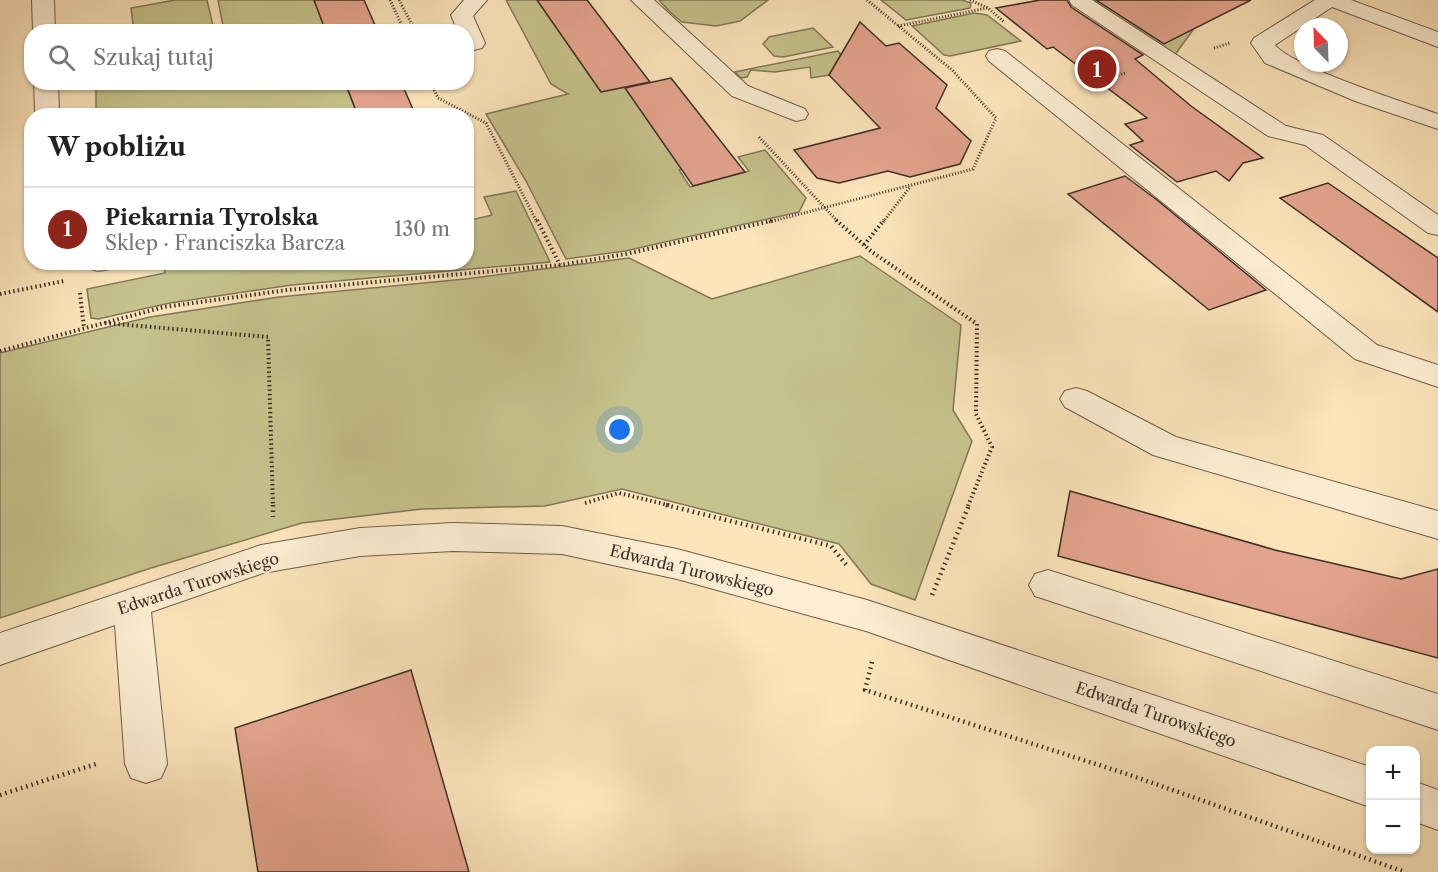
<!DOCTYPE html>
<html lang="pl">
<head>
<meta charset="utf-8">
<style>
	body { margin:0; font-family:"Libre Caslon Text",serif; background:#f2f2f2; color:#222 }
	.controls { position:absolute; right:18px; bottom:18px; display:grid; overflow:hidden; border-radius:12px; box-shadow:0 2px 4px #0004 }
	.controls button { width:54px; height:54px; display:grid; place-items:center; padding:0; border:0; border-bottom:2px solid #e0e0e0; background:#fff; color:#222; font:30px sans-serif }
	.compass { position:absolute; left:1294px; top:18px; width:54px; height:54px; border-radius:50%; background:#fff; box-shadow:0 2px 4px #0004; rotate:337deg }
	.you { position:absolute; left:620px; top:430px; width:21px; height:21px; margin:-15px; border:4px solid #fff; border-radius:50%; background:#1a73e8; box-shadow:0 0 0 9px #1a73e833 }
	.badge { display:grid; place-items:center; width:39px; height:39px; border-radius:50%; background:#8f2418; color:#fff; font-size:20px; font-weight:700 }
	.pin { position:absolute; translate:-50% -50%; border:3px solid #fff; box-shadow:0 2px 6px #0006 }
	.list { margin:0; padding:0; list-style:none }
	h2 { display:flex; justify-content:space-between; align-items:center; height:78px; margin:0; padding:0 24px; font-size:26px }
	h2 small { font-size:20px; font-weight:400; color:#767676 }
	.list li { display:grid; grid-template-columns:39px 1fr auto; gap:18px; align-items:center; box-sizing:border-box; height:84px; padding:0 24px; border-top:2px solid #e0e0e0 }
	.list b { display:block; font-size:22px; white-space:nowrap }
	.list p { margin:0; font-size:20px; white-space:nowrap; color:#767676 }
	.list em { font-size:20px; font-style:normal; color:#767676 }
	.icon { flex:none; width:33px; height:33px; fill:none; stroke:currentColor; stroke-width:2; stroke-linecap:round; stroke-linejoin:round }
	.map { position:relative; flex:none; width:1438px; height:872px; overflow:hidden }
	.search { position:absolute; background:#fff; box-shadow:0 2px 4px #0004; left:24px; top:24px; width:450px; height:66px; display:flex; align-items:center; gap:15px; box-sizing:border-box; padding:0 21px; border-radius:24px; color:#767676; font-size:22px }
	.panel { position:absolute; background:#fff; box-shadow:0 2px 4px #0004; left:24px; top:108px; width:450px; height:162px; border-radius:24px }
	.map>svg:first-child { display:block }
</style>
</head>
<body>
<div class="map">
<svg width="1438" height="872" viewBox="0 0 1438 872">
	<rect width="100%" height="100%" fill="#fce5bb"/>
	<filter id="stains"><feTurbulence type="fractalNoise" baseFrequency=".00333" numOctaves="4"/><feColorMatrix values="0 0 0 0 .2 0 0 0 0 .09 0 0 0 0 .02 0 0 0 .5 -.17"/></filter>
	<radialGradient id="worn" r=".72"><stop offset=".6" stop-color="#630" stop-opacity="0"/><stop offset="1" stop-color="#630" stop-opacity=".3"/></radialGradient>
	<g fill="#c6c28b" stroke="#81785a" stroke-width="1.5">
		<path d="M 175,0 L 207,0 L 214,30 L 134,31 L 131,8 Z"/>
		<path d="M 218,0 L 314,0 L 326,31 L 224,31 Z"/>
		<path d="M 506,0 L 537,0 L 601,92 L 625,87 L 682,169 L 679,170 L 690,187 L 749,171 L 738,157 L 765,150 L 806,198 L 799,212 L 625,251 L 566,259 L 526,181 L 486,114 L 568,94 L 551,84 Z"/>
		<path d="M 659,0 L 768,0 L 740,21 L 716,26 L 682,22 L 670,12 Z"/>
		<path d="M 881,0 L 962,0 L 971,3 L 970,8 L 906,20 Z"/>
		<path d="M 1084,0 L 1123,0 L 1193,30 L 1174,56 Z"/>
		<path d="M 974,13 L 987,15 L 1021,41 L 950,56 L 944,55 L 912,26 Z"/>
		<path d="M 813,28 L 833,47 L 783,57 L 774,56 L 763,44 L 769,37 Z"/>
		<path d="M 838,51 L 841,55 L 829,75 L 811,78 L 810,67 L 775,72 L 751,70 L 747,77 L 741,78 L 735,72 Z"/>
		<path d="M 96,82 L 345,83 L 358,116 L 96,116 Z"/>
		<path d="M 516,191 L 550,262 L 292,285 L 170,303 L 98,319 L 91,318 L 87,289 L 165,273 L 163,263 L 466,262 L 467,221 L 492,215 L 484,197 Z"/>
		<path d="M 860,256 L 961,325 L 953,410 L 972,441 L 915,600 L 871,584 L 839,544 L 622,489 L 545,506 L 422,509 L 302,523 L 151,568 L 0,618 L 0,353 L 150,317 L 279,297 L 465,279 L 629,258 L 712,299 Z"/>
	</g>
	<g fill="#e4a58f" stroke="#3c2f28" stroke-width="1.5">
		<path d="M 314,0 L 364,0 L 378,32 L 326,32 Z"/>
		<path d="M 537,0 L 587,0 L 650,82 L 601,92 Z"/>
		<path d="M 1040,0 L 1067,0 L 1071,7 L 1143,55 L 1135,59 L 1191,106 L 1263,158 L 1243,163 L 1229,181 L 1216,171 L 1177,182 L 1130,145 L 1143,141 L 1125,124 L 1147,118 L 1053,47 L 1047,49 L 996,8 Z"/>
		<path d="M 1096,0 L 1251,0 L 1164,44 Z"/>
		<path d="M 860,22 L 886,46 L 899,43 L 947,85 L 936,108 L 971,141 L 960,164 L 910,177 L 888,171 L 839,183 L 817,178 L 794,150 L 880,128 L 829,75 Z"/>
		<path d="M 671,78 L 745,172 L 693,186 L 625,88 Z"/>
		<path d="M 345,82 L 401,82 L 416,116 L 358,116 Z"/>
		<path d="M 1125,176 L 1157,200 L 1266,290 L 1209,310 L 1068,194 Z"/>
		<path d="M 1328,183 L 1438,258 L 1438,312 L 1280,198 Z"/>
		<path d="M 1070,491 L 1275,550 L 1401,579 L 1438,569 L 1438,658 L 1058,556 Z"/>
		<path d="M 411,670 L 469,872 L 258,872 L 235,728 Z"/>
	</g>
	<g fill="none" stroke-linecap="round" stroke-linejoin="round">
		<g stroke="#6c5c4d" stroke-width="2">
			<g id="minor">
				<path d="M 32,0 L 54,0 L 55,32 L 33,32 Z"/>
				<path d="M 464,0 L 487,0 L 473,16 L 485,43 L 482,48 L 474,50 L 466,48 L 466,32 L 458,32 L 451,15 Z"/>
				<path d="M 631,0 L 654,0 L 748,86 L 805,109 L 808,114 L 805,119 L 796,121 L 732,96 Z"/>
				<path d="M 1069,0 L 1092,0 L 1286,126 L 1323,135 L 1438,215 L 1438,235 L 1428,233 L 1305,145 L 1268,136 L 1072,5 Z"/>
				<path d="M 1315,0 L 1351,0 L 1438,32 L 1438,47 L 1332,7 L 1275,45 C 1291,66 1406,103 1438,114 L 1438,129 L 1355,101 L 1265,63 L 1251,43 L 1254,38 Z"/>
				<path d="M 997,49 L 1005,51 L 1377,345 L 1438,365 L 1438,387 L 1355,359 L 989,61 L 986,56 L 989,51 Z"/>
				<path d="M 34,82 L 58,82 L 59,111 L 62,116 L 38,116 L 35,111 Z"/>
				<path d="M 84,262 L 113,262 L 113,263 L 109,269 C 98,272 91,272 84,262 Z"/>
				<path d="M 1076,388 L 1087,391 L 1176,437 L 1438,511 L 1438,539 L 1153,455 L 1065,407 L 1060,399 L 1065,391 Z"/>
				<path d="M 453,523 L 562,526 L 677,549 L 867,600 L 1370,767 L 1370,807 L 866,631 L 677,579 L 562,554 L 453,551 L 360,556 L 263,573 L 151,612 L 167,764 L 161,778 L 146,783 L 131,778 L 125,764 L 115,625 L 0,665 L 0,633 L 261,545 L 360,528 Z"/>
				<path d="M 1048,570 L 1438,694 L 1438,730 L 1035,596 L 1029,585 L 1035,574 Z"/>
				<path d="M 1416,782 L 1438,790 L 1438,830 L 1416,822 Z"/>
			</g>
		</g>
		<g stroke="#3c2f28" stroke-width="3" stroke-dasharray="1 2" stroke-linecap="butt">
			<path d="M 390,0 L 405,32"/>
			<path d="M 399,0 L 416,32"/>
			<path d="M 970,0 L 988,8 L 1004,22"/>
			<path d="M 898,26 L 987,8"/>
			<path d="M 1214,48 L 1230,43"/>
			<path d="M 430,82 L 438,98 L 486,123 L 537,222"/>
			<path d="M 444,82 L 447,88"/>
			<path d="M 1089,82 L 1126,73"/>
			<path d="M 759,137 L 838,222"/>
			<path d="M 769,222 L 973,169 L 996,118 L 952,70 L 867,0"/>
			<path d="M 883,222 L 910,187"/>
		</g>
		<g stroke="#3c2f28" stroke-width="4" stroke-dasharray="1.5 3" stroke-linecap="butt">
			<path d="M 537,220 L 560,265"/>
			<path d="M 836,220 L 872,252 L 977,324 L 976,414 L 992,447 L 968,506"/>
			<path d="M 864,245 L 884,220"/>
			<path d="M 80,293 L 84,328"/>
			<path d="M 0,294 L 64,281"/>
			<path d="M 105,323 L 268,337 L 273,506"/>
			<path d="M 0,351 L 164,307 L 287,290 L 560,265 L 626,254 L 775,220"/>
			<path d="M 585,503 L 619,493 L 672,506"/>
		</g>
		<g stroke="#3c2f28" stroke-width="4.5" stroke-dasharray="1.5 4" stroke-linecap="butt">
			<path d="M 273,505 L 273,517"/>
			<path d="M 666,505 L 831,546 L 848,567"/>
			<path d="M 932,595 L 969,505"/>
			<path d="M 872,662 L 865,690 L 1130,775 L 1405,872"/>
			<path d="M 0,795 L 99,763"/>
		</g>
		<use href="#minor" fill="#fdeed3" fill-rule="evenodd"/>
	</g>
	<g text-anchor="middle" stroke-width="4.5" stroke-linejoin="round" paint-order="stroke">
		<g font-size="16" fill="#3c2f28" stroke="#fdeed3">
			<text transform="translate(692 570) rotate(14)" y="6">Edwarda Turowskiego</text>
			<text transform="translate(198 583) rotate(-18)" y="6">Edwarda Turowskiego</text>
			<text transform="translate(1156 714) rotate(19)" y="6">Edwarda Turowskiego</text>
		</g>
	</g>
	<rect width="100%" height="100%" filter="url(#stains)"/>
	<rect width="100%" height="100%" fill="url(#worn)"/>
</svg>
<div class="controls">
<button>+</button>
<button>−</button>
</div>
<svg class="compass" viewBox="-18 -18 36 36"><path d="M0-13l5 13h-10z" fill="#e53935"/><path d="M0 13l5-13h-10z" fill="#767676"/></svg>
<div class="you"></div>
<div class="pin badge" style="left:1097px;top:69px">1</div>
<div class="search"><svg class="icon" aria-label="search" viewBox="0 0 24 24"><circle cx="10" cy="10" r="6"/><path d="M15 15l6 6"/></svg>Szukaj tutaj</div>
<section class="panel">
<h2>W pobliżu<small></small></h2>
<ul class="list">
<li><span class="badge">1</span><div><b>Piekarnia Tyrolska</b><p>Sklep · Franciszka Barcza</p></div><em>130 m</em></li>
</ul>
</section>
</div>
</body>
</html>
